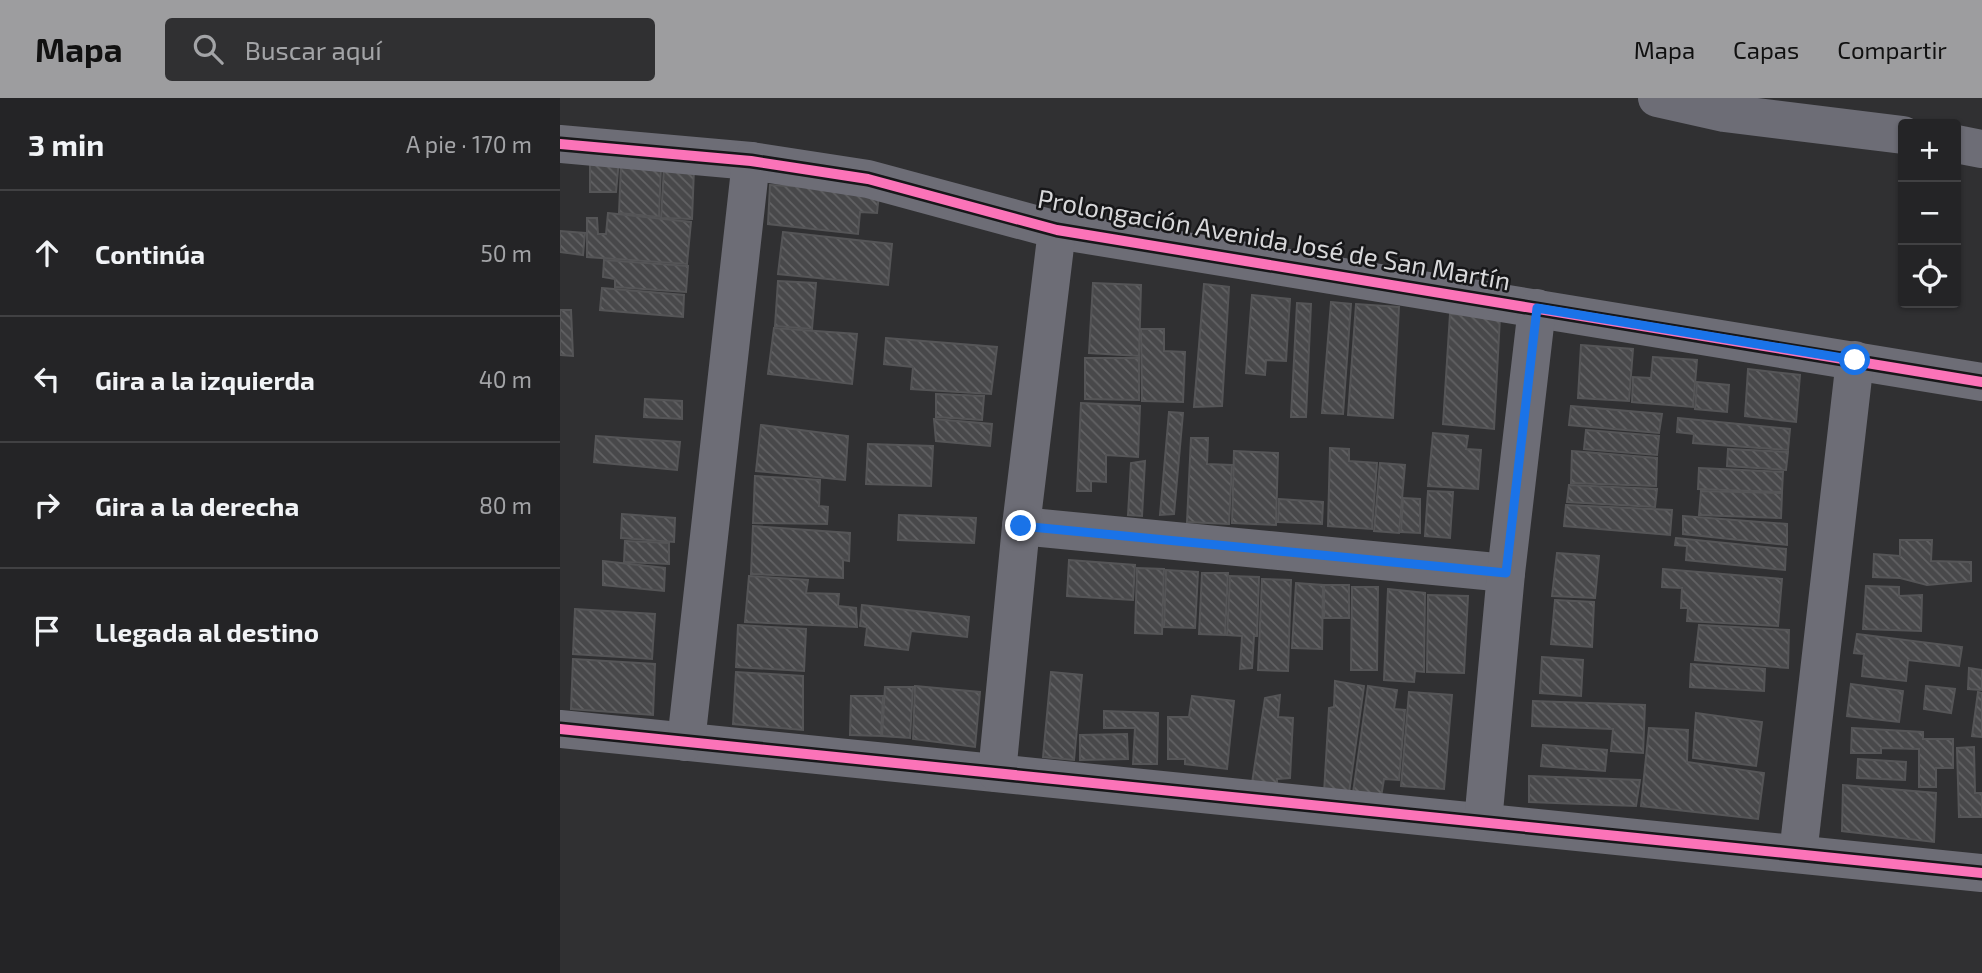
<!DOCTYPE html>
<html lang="es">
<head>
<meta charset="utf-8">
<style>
	body { margin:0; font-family:"Exo 2",sans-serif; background:#303032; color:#f1f3f6 }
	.controls { position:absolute; right:21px; top:21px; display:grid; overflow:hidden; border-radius:7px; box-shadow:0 2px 5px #0004 }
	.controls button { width:63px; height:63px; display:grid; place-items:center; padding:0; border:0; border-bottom:2px solid #414143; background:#242426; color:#f1f3f6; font:35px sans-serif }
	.stop { position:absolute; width:21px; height:21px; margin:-16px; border:5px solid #1a73e8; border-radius:50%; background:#fff }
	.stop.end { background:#1a73e8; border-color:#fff; box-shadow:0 2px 7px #0008 }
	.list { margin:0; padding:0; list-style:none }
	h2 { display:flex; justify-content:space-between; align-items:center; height:91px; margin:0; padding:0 28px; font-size:30px }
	h2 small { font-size:23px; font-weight:400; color:#a3a4a7 }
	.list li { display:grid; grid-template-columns:46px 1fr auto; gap:21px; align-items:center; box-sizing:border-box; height:126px; padding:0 28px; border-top:2px solid #414143 }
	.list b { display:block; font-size:26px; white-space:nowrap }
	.list em { font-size:23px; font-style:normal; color:#a3a4a7 }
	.icon { flex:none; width:38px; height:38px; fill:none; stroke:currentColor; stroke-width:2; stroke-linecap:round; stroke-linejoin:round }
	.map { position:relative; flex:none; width:1422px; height:875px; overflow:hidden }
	header { display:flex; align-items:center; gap:42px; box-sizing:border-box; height:98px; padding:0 35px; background:#9d9d9f; color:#111 }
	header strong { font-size:33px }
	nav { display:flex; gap:38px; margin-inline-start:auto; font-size:24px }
	.search { width:490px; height:63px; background:#303032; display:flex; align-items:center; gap:18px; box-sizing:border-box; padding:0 24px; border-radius:7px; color:#a3a4a7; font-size:26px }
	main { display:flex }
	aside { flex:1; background:#242426 }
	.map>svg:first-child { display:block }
</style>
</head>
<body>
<header>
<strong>Mapa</strong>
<div class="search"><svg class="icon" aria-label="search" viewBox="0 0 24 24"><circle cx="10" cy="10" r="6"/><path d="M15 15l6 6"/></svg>Buscar aquí</div>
<nav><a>Mapa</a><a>Capas</a><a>Compartir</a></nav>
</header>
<main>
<aside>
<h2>3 min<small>A pie · 170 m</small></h2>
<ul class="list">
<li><svg class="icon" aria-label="ahead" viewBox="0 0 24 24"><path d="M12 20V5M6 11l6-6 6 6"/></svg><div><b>Continúa</b></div><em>50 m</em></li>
<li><svg class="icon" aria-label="left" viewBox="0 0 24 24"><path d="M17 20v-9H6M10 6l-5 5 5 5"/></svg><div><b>Gira a la izquierda</b></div><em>40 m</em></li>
<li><svg class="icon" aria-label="right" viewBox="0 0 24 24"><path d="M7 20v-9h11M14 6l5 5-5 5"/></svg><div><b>Gira a la derecha</b></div><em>80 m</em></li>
<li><svg class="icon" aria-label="arrive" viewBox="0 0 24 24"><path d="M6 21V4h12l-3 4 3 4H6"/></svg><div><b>Llegada al destino</b></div></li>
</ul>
</aside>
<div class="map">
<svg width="1422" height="875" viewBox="0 0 1422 875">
	<defs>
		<pattern id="building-back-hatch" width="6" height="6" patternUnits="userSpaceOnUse" patternTransform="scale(1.75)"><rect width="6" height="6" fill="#48484a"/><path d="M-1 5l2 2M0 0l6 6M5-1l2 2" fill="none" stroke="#626264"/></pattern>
	</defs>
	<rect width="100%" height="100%" fill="#303032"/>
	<g fill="url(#building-back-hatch)" stroke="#555557" stroke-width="2">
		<path d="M 30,61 L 59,62 L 56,94 L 30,94 Z"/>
		<path d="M 61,67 L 101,69 L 99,119 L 59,115 Z"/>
		<path d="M 104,69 L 134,71 L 132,121 L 101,120 Z"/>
		<path d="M 210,87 L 301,92 L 319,96 L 317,115 L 300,114 L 298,136 L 208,126 Z"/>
		<path d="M 48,115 L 131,124 L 127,166 L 27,159 L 27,120 L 37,120 L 38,136 L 46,136 Z"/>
		<path d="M 0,133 L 25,135 L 23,157 L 0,154 Z"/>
		<path d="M 223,134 L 332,146 L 328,187 L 218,176 Z"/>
		<path d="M 44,162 L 128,168 L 126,194 L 55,189 L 55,181 L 43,179 Z"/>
		<path d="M 218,183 L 256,185 L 252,231 L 215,228 Z"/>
		<path d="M 533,185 L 581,187 L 579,258 L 529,255 Z"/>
		<path d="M 644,186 L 669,189 L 662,308 L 634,309 Z"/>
		<path d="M 42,190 L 124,197 L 123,219 L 40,212 Z"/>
		<path d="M 692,197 L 730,201 L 726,263 L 706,262 L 705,277 L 686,275 Z"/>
		<path d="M 771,204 L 791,206 L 783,316 L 762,315 Z"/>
		<path d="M 737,205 L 751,206 L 746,319 L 731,319 Z"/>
		<path d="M 796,206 L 839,209 L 833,320 L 788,317 Z"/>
		<path d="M 0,212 L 11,212 L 13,258 L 0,257 Z"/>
		<path d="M 890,216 L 940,219 L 934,331 L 883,326 Z"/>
		<path d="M 214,230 L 297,236 L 292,286 L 208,276 Z"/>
		<path d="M 581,231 L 604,231 L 604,253 L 625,254 L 623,304 L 582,303 Z"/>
		<path d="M 326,240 L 437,249 L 431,296 L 351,291 L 353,269 L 324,266 Z"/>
		<path d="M 1021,247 L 1073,251 L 1069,303 L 1018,300 Z"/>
		<path d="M 1093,259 L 1137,262 L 1133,309 L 1072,304 L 1073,279 L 1091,280 Z"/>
		<path d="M 525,260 L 579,260 L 579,302 L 525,301 Z"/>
		<path d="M 1188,271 L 1240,277 L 1236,324 L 1185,318 Z"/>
		<path d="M 1137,284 L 1169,287 L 1167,314 L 1135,311 Z"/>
		<path d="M 376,296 L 424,298 L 422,322 L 376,319 Z"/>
		<path d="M 85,301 L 122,303 L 122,321 L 84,319 Z"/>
		<path d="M 521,305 L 580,308 L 578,359 L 546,357 L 546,384 L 531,383 L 531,393 L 517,393 Z"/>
		<path d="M 1011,308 L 1102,316 L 1099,335 L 1009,327 Z"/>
		<path d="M 609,314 L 623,315 L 614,416 L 600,417 Z"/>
		<path d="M 1118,320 L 1230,331 L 1228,352 L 1133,345 L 1134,336 L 1117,334 Z"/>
		<path d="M 374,321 L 432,326 L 430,348 L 376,343 Z"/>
		<path d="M 201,327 L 288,338 L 285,382 L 196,373 Z"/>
		<path d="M 1026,332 L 1099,338 L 1097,357 L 1024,351 Z"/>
		<path d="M 873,335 L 908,338 L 906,351 L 921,352 L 918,391 L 868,388 Z"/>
		<path d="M 36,338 L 120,344 L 117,372 L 34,364 Z"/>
		<path d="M 631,340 L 648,340 L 647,366 L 672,367 L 669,426 L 627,424 Z"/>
		<path d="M 308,346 L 373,348 L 371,388 L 306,386 Z"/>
		<path d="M 770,350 L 789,351 L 789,363 L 817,365 L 812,431 L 768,428 Z"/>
		<path d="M 1168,351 L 1228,354 L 1226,372 L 1167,368 Z"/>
		<path d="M 674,353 L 718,355 L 716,427 L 672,425 Z"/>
		<path d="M 1012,353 L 1097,360 L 1096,388 L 1011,385 Z"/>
		<path d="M 585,363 L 582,418 L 568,417 L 571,365 Z"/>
		<path d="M 820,365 L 845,367 L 839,435 L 814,433 Z"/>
		<path d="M 1139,370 L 1223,374 L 1222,394 L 1138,391 Z"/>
		<path d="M 195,378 L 260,382 L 259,408 L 268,409 L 267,426 L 193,425 Z"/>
		<path d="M 1009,387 L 1097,391 L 1095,409 L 1007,404 Z"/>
		<path d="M 868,393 L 893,394 L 890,440 L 865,438 Z"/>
		<path d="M 1141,393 L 1222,395 L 1221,420 L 1139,417 Z"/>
		<path d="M 843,400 L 860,401 L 860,435 L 841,434 Z"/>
		<path d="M 719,401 L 763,404 L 762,426 L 718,424 Z"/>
		<path d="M 1006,407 L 1112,412 L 1110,437 L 1004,428 Z"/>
		<path d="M 62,416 L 115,420 L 114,444 L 61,440 Z"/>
		<path d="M 339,417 L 416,420 L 414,445 L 338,442 Z"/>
		<path d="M 1123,418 L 1227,426 L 1227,447 L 1123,436 Z"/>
		<path d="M 193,428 L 290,435 L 289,463 L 283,462 L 283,480 L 191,476 Z"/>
		<path d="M 1116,440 L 1226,451 L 1225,472 L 1126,462 L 1127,448 L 1115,447 Z"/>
		<path d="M 1340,442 L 1372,442 L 1371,463 L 1411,464 L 1411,483 L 1367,487 L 1340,480 L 1313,479 L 1314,456 L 1340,458 Z"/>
		<path d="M 65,443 L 109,445 L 109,466 L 64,464 Z"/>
		<path d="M 997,455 L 1039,458 L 1035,500 L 992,498 Z"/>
		<path d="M 509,462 L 575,467 L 573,502 L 507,498 Z"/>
		<path d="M 43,463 L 105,470 L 104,493 L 43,487 Z"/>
		<path d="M 577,470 L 604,471 L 602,536 L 575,535 Z"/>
		<path d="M 1103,471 L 1222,481 L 1218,528 L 1127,523 L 1128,510 L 1121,510 L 1122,490 L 1102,489 Z"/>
		<path d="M 606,472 L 638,474 L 635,530 L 604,529 Z"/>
		<path d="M 642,475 L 668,475 L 665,537 L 639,536 Z"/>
		<path d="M 189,478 L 248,482 L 246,495 L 279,496 L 278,508 L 296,510 L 297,529 L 185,524 Z"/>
		<path d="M 670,478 L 699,479 L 697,538 L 694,538 L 692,570 L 680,571 L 682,538 L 667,537 Z"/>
		<path d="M 702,481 L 731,482 L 728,573 L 698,572 Z"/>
		<path d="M 736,485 L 763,487 L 762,551 L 732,550 Z"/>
		<rect x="764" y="487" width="25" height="33"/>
		<path d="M 1306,488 L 1339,489 L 1339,498 L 1362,497 L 1361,533 L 1303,531 Z"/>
		<path d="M 792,489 L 818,489 L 817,572 L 791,572 Z"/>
		<path d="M 828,491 L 865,495 L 864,574 L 855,573 L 854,584 L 824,582 Z"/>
		<path d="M 868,497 L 908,498 L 904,575 L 867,574 Z"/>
		<path d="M 995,502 L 1034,504 L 1032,549 L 991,546 Z"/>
		<path d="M 302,507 L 409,519 L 407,539 L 351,533 L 348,552 L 305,547 L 307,529 L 300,528 Z"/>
		<path d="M 15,511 L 95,516 L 92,561 L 13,556 Z"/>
		<path d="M 178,527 L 246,531 L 244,573 L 176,569 Z"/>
		<path d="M 1139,527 L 1229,532 L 1228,570 L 1135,562 Z"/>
		<path d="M 1297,536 L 1402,549 L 1399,568 L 1348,562 L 1346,583 L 1302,578 L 1304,556 L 1294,555 Z"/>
		<path d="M 982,559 L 1023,562 L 1021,598 L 980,595 Z"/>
		<path d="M 13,561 L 95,566 L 93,617 L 11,611 Z"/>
		<path d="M 1131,566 L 1205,571 L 1204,593 L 1130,589 Z"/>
		<path d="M 1409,570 L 1422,572 L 1422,592 L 1408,591 Z"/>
		<path d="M 176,574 L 243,578 L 243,632 L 173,626 Z"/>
		<path d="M 491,574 L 522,577 L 514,662 L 483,659 Z"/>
		<path d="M 775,583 L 804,588 L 789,695 L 764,695 L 769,610 L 774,609 Z"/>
		<path d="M 1291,586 L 1343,593 L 1339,624 L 1287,618 Z"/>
		<path d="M 355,588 L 420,594 L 415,649 L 353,641 Z"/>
		<path d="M 808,588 L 837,592 L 834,611 L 845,612 L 839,682 L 824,681 L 821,699 L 793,695 Z"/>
		<path d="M 1366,588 L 1395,591 L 1391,615 L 1364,611 Z"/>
		<path d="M 325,589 L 353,589 L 350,640 L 322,638 Z"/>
		<path d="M 849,594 L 892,597 L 884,691 L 841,688 Z"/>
		<path d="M 1418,594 L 1422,595 L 1422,639 L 1412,638 Z"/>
		<path d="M 720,597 L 718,619 L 733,620 L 730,680 L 717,681 L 717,687 L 692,685 L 705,600 Z"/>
		<path d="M 291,598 L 323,598 L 321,638 L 290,637 Z"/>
		<path d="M 632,598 L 674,603 L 667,671 L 625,666 L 625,661 L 608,661 L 608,619 L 629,619 Z"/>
		<path d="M 973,603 L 1085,607 L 1083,655 L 1051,653 L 1053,631 L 972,628 Z"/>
		<path d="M 544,613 L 598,615 L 597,666 L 573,666 L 575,630 L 544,630 Z"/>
		<path d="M 1136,615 L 1202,624 L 1196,668 L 1133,660 Z"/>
		<path d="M 1089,630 L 1128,632 L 1127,664 L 1204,675 L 1198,721 L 1081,708 Z"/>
		<path d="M 1292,630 L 1363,634 L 1363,641 L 1393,641 L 1393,670 L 1376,670 L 1376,689 L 1359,689 L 1359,651 L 1321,650 L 1321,655 L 1291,655 Z"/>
		<path d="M 567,636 L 568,661 L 520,662 L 520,637 Z"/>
		<path d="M 983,647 L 1047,652 L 1045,673 L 981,668 Z"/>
		<path d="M 1414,649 L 1415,695 L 1422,695 L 1422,719 L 1399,719 L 1397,650 Z"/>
		<path d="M 1298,661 L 1346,664 L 1345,682 L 1297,680 Z"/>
		<path d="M 969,678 L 1080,682 L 1076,708 L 969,704 Z"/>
		<path d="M 1283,687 L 1376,695 L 1374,744 L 1282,733 Z"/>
	</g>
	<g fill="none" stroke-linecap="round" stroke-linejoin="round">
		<g stroke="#6d6d76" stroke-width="38">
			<path d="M 1097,0 L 1164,15 L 1343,37"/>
			<path d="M 0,46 L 191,63 L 308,81 L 497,132 L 1422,284"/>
			<path d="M 1396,46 L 1422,51"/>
			<path d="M 461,428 L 946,475"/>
			<path d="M 0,631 L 1422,775"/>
			<path d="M 126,644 L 191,63"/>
			<path d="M 437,675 L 461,428 L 497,132"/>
			<path d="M 923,724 L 946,475 L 977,210"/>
			<path d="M 1238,756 L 1295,262"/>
		</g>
		<g stroke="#171719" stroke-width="15">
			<g id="cycleway">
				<path d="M 0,46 L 191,63 L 308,81 L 497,132 L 1422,284"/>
				<path d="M 0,631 L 1422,775"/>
			</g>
		</g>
		<use href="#cycleway" stroke="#fb73b8" stroke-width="10"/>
	</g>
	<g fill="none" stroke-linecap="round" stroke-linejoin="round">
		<path stroke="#1a73e8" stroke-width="9" d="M 461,428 L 946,475 L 977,210 L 1295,262"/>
	</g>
	<g text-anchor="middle" stroke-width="5" stroke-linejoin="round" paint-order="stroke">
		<g font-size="26" fill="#d8d8da" stroke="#171719">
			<text transform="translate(714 142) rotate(10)" y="9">Prolongación Avenida José de San Martín</text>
		</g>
	</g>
</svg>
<div class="controls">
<button>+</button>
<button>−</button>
<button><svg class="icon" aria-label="locate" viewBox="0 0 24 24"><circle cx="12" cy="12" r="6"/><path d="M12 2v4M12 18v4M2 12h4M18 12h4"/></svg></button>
</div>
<div class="stop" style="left:1295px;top:262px"></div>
<div class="stop end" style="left:461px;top:428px"></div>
</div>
</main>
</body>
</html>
